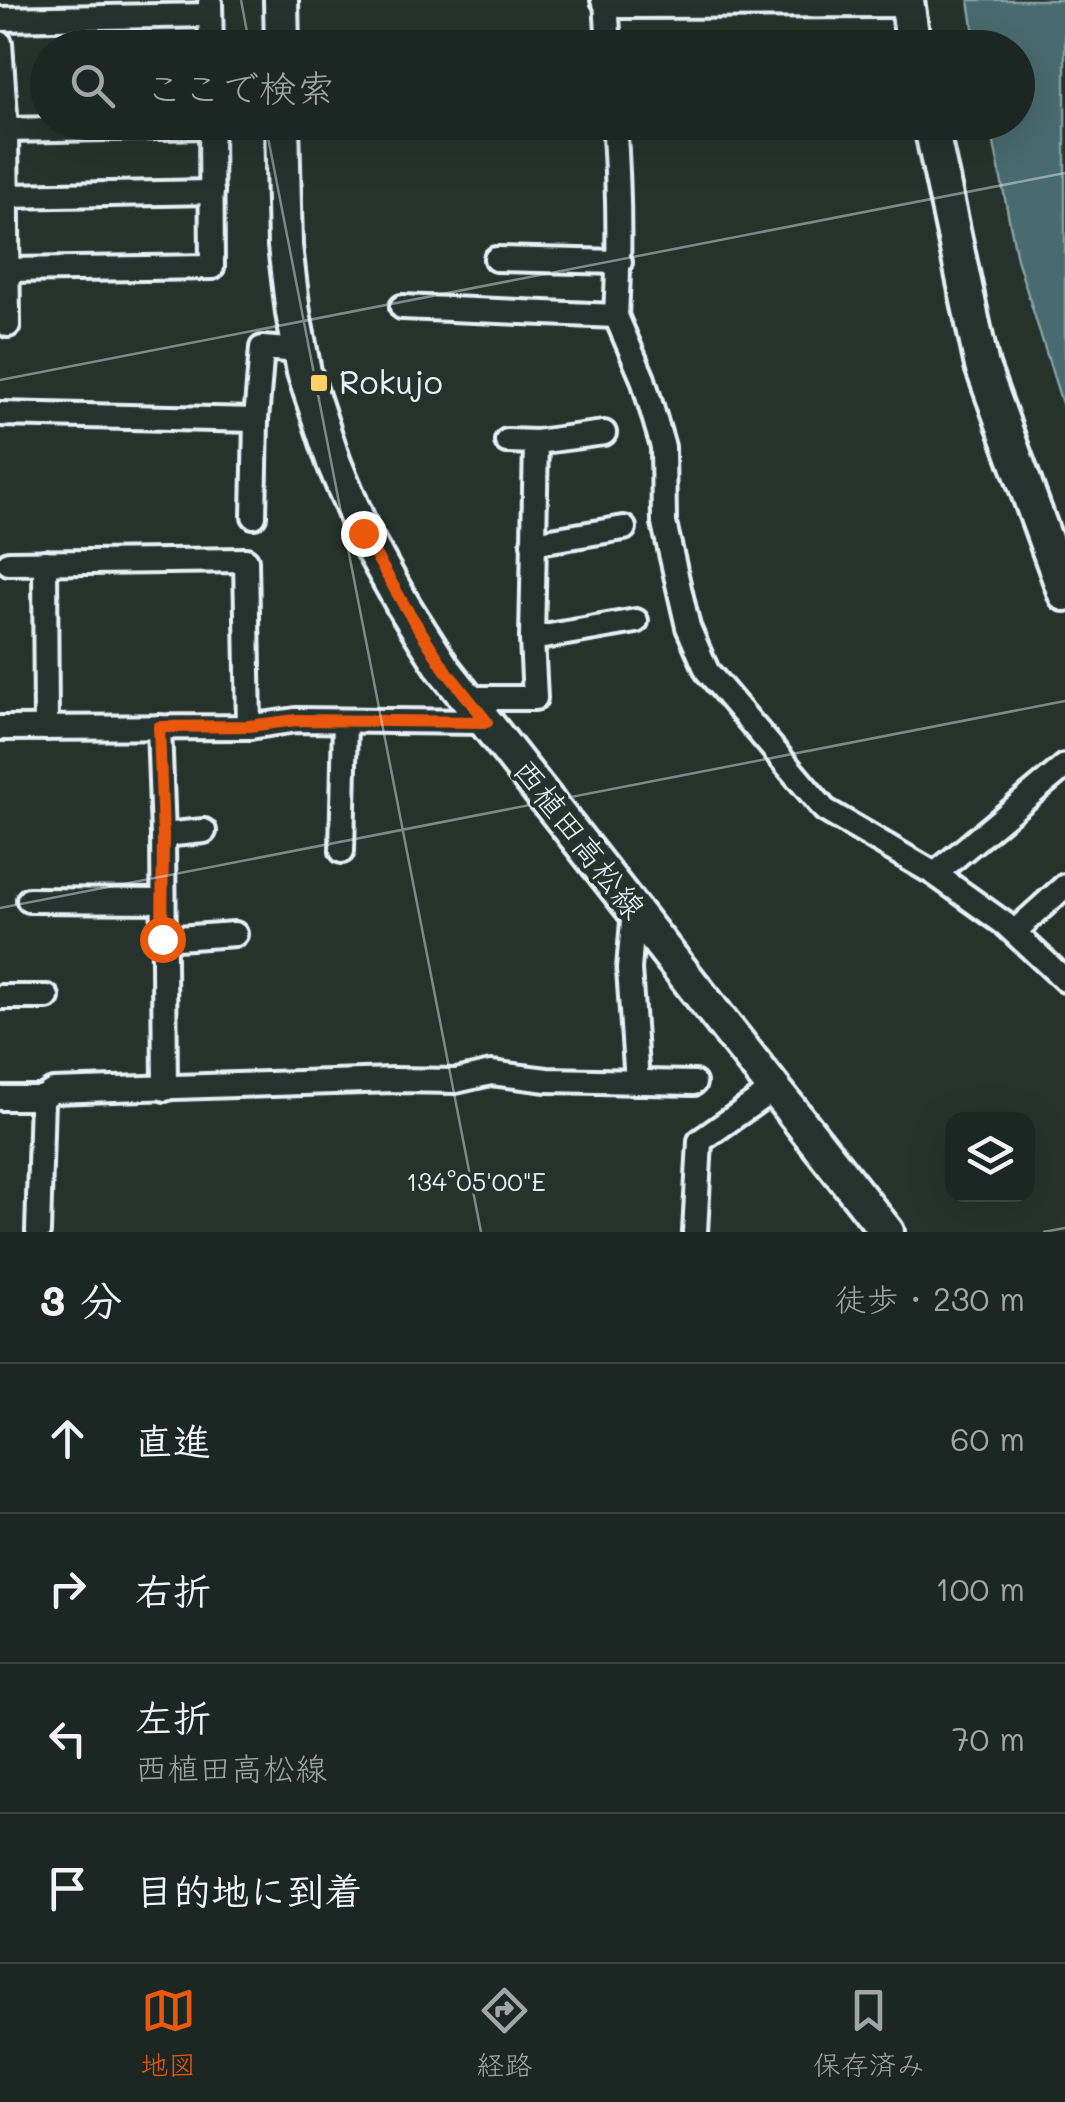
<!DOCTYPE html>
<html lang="ja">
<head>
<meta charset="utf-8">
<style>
	body { margin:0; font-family:Mali,"Klee One",sans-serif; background:#252e2a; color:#f1f3f6 }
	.controls { position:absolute; right:30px; bottom:30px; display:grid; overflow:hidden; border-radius:20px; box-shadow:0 10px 40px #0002 }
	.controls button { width:90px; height:90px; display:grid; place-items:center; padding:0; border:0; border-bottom:2px solid #3a4340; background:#1c2622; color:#f1f3f6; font:50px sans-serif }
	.stop { position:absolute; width:30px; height:30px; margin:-22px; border:8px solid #ea580c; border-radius:50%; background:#fff }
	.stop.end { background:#ea580c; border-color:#fff; box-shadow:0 2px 10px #0008 }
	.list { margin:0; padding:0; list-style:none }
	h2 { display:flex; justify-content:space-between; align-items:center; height:130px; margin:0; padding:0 40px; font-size:42px }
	h2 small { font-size:32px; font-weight:400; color:#a0a5a5 }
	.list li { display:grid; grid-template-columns:65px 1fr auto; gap:30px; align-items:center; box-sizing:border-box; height:150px; padding:0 40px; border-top:2px solid #3a4340 }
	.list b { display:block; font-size:38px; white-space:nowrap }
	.list p { margin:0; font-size:32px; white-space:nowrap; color:#a0a5a5 }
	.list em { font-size:32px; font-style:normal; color:#a0a5a5 }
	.icon { flex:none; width:55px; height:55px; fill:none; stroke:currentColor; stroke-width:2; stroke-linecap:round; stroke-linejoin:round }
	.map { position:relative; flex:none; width:1065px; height:1232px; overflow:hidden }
	.search { position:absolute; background:#1c2622; box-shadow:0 10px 40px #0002; left:30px; right:30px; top:30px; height:110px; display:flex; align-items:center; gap:25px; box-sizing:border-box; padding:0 35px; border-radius:55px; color:#a0a5a5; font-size:38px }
	.sheet { height:730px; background:#1c2622 }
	nav { display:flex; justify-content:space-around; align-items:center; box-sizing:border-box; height:140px; border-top:2px solid #3a4340; background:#1c2622; font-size:28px; color:#a0a5a5 }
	nav a { display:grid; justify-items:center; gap:5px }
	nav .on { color:#ea580c }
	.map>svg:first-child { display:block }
</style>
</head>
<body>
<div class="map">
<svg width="1065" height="1232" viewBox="0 0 1065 1232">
	<rect width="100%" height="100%" fill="#26332d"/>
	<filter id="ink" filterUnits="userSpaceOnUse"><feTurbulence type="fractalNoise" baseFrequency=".01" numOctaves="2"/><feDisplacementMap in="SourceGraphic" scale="20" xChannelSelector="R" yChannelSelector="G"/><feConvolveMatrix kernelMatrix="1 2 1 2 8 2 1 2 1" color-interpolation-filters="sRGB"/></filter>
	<g filter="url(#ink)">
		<path fill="#486b6e" stroke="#88a1a5" stroke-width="2.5" d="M 969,0 L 1065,0 L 1065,413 L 1017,259 L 990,123 L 1018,122 L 1018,48 L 976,47 Z"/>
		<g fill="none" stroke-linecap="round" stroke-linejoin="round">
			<g stroke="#e8f1f8" stroke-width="30">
				<g id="street">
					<path d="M 603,0 L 621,6 L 908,5"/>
					<path d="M 606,1 L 609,48"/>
					<path d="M 210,3 L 211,48"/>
					<path d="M 0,19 L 210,15"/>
					<path d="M 0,43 L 6,130 L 8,325"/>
					<path d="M 614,122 C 619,187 620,251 616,316"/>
					<path d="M 6,130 L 211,126"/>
					<path d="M 6,196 L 212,192"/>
					<path d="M 496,259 L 620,262"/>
					<path d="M 7,270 L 212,267 L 211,122"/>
					<path d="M 402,307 L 616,316 L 643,379 L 663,447 L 664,523 L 688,627 L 707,671 L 825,810 L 935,874 L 1005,924 L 1065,980"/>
					<path d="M 0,414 L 256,420"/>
					<path d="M 507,441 L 536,442"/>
					<path d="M 254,516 L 256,420 L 262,348 L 300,351"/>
					<path d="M 533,543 L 624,528"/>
					<path d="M 45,562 L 46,728"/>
					<path d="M 9,563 L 246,560 L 249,727"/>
					<path d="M 532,639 L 636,621"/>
					<path d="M 467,698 L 535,698 L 532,639 L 536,442 L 604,433"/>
					<path d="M 159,727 L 163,835 L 165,1089"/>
					<path d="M 0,728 L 249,727 L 296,720 L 487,722"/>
					<path d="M 163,835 L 204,831"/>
					<path d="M 342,851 L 345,721"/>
					<path d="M 935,874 L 1065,766"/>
					<path d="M 29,900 L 163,901"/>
					<path d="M 634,909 L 629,969 L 637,1082"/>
					<path d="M 1014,932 L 1065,886"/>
					<path d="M 162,939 L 235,934"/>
					<path d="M 0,997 L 47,997"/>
					<path d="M 0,1098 L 42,1098"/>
					<path d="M 38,1232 L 42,1098 L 53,1091 L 394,1080 L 456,1081 L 491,1073 L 547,1080 L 694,1083"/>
					<path d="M 695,1232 L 700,1141 L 774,1089"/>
				</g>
			</g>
			<g stroke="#e8f1f8" stroke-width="40">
				<g id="secondary">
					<path d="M 281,0 L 282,48"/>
					<path d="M 907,0 L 914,48"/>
					<path d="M 282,122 L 285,246 L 293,313 L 304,372 L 334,463 L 363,533 L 403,605 L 443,668 L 887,1232"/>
					<path d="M 930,122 L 982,366 L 1065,594"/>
				</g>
			</g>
			<use href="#street" stroke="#26332d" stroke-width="22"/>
			<use href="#secondary" stroke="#26332d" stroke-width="32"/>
		</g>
	</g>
	<g fill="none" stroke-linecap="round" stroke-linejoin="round" filter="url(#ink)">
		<path stroke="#ea580c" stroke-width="12" d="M 162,939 L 163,835 L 159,727 L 249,726 L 296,720 L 487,722 L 444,668 L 404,605 L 363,533"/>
	</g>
	<path fill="none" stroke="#e8f1f8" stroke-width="2.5" stroke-opacity="0.45" d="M 241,0 L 250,48M 265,122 L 481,1232M 0,380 L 1065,173M 0,908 L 1065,701M 1043,1232 L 1065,1228"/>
	<rect fill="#ffd166" stroke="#26332d" stroke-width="4" x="309" y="373" width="20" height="20" rx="5"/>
	<g text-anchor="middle" stroke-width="8" stroke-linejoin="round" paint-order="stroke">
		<g font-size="32" fill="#e8f1f8" stroke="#26332d" text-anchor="start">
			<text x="339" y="394">Rokujo</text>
		</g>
		<g font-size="32" fill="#e8f1f8" stroke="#26332d">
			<text transform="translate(579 839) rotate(52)" y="11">西植田高松線</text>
		</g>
	</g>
	<g font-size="25" text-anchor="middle" fill="#e8f1f8" stroke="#26332d" stroke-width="8" stroke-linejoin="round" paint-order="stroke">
		<text x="476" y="1191">134°05'00"E</text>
	</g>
</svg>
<div class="controls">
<button><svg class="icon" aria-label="layers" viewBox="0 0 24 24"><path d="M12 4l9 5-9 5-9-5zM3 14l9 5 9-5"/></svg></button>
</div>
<div class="stop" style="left:162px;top:939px"></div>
<div class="stop end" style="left:363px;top:533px"></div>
<div class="search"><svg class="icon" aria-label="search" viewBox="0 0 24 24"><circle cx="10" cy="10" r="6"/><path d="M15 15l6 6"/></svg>ここで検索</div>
</div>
<section class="sheet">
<h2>3 分<small>徒歩 · 230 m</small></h2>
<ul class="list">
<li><svg class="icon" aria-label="ahead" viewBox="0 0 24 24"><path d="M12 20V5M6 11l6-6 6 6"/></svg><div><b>直進</b></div><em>60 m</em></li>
<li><svg class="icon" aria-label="right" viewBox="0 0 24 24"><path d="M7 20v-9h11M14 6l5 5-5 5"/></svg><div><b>右折</b></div><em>100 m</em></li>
<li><svg class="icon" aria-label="left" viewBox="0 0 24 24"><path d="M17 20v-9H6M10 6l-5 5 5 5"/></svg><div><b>左折</b><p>西植田高松線</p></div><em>70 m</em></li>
<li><svg class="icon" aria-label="arrive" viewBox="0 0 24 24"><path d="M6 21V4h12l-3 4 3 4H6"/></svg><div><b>目的地に到着</b></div></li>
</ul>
</section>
<nav>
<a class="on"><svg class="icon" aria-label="map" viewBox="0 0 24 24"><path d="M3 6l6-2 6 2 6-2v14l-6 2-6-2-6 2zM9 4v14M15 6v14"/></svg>地図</a>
<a><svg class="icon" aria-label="directions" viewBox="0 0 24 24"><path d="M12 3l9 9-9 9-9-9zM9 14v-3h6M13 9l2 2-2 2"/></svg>経路</a>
<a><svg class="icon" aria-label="saved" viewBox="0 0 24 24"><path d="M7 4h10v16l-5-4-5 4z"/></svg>保存済み</a>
</nav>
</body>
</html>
